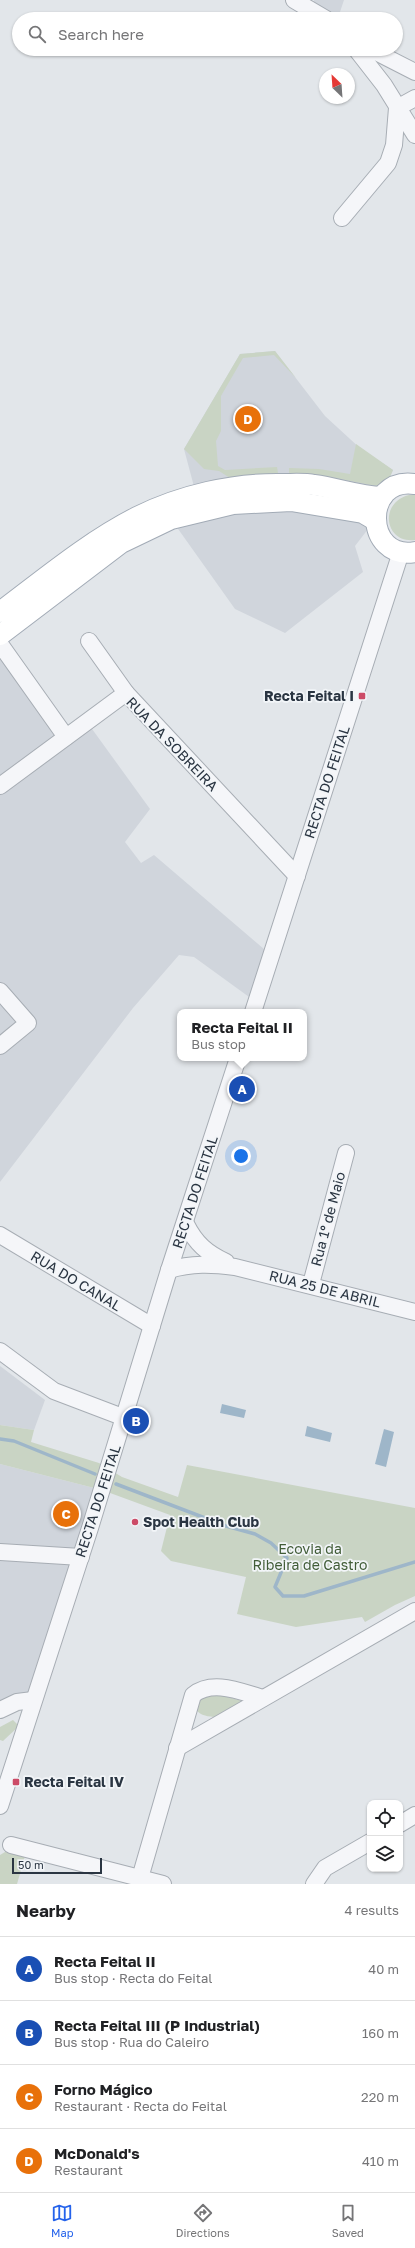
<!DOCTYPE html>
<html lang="en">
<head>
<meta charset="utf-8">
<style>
	body { margin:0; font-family:"Golos Text",sans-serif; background:#f6f6f6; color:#202124 }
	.controls { position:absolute; right:12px; bottom:12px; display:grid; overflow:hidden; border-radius:8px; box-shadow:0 1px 3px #0004 }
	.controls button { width:36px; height:36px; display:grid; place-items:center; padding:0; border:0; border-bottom:1px solid #e0e0e0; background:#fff; color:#202124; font:20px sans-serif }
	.compass { position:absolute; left:319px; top:68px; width:36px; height:36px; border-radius:50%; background:#fff; box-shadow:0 1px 3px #0004; rotate:335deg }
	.scale { position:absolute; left:12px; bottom:10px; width:90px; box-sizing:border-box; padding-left:4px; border:2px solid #2a3542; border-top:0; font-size:11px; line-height:14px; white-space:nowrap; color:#2a3542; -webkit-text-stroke:3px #f2f5f8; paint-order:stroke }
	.you { position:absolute; left:241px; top:1156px; width:14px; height:14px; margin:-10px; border:3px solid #fff; border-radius:50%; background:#1a73e8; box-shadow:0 0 0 6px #1a73e833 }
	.badge { display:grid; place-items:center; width:26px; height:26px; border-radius:50%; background:#2563eb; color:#fff; font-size:13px; font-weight:700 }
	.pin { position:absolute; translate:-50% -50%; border:2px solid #fff; box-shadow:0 1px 4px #0006 }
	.popup { position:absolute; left:177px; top:1009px; width:130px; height:52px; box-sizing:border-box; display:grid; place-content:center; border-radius:8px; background:#fff; filter:drop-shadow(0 1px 3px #0005); font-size:13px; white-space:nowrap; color:#757577 }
	.popup b { font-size:15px; color:#202124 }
	.popup::after { content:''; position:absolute; left:50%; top:100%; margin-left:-8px; border:8px solid transparent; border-top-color:#fff }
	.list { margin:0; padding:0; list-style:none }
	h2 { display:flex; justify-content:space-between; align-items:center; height:52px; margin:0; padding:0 16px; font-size:17px }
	h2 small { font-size:13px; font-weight:400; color:#757577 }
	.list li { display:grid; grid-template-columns:26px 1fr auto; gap:12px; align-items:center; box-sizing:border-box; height:64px; padding:0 16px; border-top:1px solid #e0e0e0 }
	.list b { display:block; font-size:15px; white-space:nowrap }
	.list p { margin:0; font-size:13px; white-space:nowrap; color:#757577 }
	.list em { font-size:13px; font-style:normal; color:#757577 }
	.icon { flex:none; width:22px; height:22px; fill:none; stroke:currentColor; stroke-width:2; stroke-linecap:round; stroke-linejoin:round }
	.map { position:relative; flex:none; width:415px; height:1884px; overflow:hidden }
	.search { position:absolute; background:#fff; box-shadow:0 1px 3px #0004; left:12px; right:12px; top:12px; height:44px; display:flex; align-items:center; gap:10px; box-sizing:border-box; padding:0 14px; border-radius:22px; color:#757577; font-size:15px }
	.sheet { height:308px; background:#fff }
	nav { display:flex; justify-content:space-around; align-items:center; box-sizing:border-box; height:56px; border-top:1px solid #e0e0e0; background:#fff; font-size:11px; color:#757577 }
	nav a { display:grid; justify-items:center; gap:2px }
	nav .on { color:#2563eb }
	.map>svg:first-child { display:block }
</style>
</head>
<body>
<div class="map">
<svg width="415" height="1884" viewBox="0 0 415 1884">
	<rect width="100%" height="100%" fill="#e2e6ea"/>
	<g fill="#d0d5dc">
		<path d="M 314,0 L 344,0 L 338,18 L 313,5 Z"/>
		<path d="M 275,351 L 325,416 L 362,450 L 393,470 L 382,497 L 196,494 L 184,449 L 240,354 Z"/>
		<path d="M 233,504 L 375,520 L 355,546 L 363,572 L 285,633 L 235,609 L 171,519 Z"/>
		<path d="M 0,644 L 66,737 L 87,722 L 150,809 L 125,842 L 141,863 L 154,855 L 271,955 L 256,1002 L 194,957 L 179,955 L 133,1008 L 0,1182 Z"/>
		<path d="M 0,1366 L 45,1400 L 34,1430 L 0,1425 Z"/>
		<path d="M 0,1464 L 102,1490 L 33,1700 L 0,1710 Z"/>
	</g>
	<g fill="#c9d4c4">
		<path d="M 275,351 L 296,378 L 274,355 L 243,358 L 221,396 L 221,431 L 216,441 L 218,466 L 225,470 L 277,467 L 278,473 L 230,478 L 219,471 L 204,469 L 184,449 L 240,354 Z"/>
		<path d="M 356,444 L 393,470 L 388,481 L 376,486 L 325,476 L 289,474 L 289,468 L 319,469 L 350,474 Z"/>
		<path d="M 409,495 L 415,495 L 415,540 C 385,544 378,503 409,495 Z"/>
		<path d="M 0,1425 L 34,1430 L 31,1442 L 99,1463 L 122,1477 L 178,1497 L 187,1465 L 415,1508 L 415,1596 L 395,1605 L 365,1622 L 362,1617 L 296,1627 L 237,1614 L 246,1577 L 171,1561 L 161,1551 L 170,1515 L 102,1490 L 0,1464 Z"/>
		<path d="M 210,1692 L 242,1701 L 214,1717 C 205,1716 199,1715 194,1707 L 197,1699 Z"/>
		<path d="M 13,1720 L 19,1726 L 3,1741 L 0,1740 L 0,1727 Z"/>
		<path d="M 5,1852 L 25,1856 L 17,1884 L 0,1884 L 0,1855 Z"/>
	</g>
	<g fill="#9eb6c9">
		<path d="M 222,1404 L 246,1410 L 244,1418 L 220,1413 Z"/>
		<path d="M 307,1426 L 332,1433 L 330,1442 L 305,1436 Z"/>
		<path d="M 384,1429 L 394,1432 L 386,1467 L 375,1464 Z"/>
	</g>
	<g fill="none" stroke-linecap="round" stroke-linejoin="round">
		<g stroke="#9eb6c9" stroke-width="3.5">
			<path d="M 0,1439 L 14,1441 L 95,1474"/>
			<path d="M 116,1484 L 226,1526 L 255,1534 L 271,1543 L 287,1558 L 275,1587 L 283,1596 L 304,1596 L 415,1562"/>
		</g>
		<g stroke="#a7adb4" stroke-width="18">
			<g id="minor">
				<path d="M 294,0 L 326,19"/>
				<path d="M 356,49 L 384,85 L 415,135"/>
				<path d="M 370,49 L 415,72"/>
				<path d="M 342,218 L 388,163 L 394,145 L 397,108 L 415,98"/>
				<path d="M 89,641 L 126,693"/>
				<path d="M 0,644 L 66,737"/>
				<path d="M 0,786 L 126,693 L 297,876"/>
				<path d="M 0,991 L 28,1023 L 0,1046"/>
				<path d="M 253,1012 L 401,552"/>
				<path d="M 186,1224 C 196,1244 207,1253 226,1262"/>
				<path d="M 0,1235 L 152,1326"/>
				<path d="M 169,1270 C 192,1263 212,1264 235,1267 L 415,1312"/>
				<path d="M 311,1284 L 346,1153"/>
				<path d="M 0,1351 L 54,1391 L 125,1418"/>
				<path d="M 0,1552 L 81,1557"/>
				<path d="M 0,1710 L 17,1702 L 33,1700"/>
				<path d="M 177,1748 L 415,1611"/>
				<path d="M 0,1806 L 90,1528 L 169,1270 L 238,1058"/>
				<path d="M 400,1824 L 415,1815"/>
				<path d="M 11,1845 L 163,1884"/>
				<path d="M 140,1878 L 193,1695 C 213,1679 241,1692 263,1698"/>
				<path d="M 314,1884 L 325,1868 L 370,1842"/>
			</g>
		</g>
		<g stroke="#a2abb6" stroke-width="22">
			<g id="major">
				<path d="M 415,484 C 362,476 364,561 415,552"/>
				<path d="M 0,612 C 44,579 88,542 137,517 C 181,495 234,483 283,484 C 293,484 304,483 314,485 C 337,488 358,496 382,497"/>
				<path d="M 0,635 L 121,543 L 171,519 L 233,504 L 291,501 L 363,513 L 375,520"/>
			</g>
		</g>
		<use href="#minor" stroke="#f5f6f9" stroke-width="16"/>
		<use href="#major" stroke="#fff" stroke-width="20"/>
	</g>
	<g fill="#cc4b67" stroke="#f2f5f8" stroke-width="1.5">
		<rect x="358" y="692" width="8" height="8" rx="2"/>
		<circle cx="135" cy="1522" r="4"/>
		<rect x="12" y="1778" width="8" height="8" rx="2"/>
	</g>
	<g text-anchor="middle" stroke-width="3.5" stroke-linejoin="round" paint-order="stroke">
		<g font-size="14" font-weight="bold" fill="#2a3542" stroke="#f2f5f8" text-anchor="start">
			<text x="354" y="701" text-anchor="end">Recta Feital I</text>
			<text x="143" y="1527">Spot Health Club</text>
			<text x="24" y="1787">Recta Feital IV</text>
		</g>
		<g font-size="14" fill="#2a3542" stroke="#f2f5f8">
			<text transform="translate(172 744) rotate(46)" y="5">RUA DA SOBREIRA</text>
			<text transform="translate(327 782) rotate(-72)" y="5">RECTA DO FEITAL</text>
			<text transform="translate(195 1192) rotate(-72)" y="5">RECTA DO FEITAL</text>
			<text transform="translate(328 1219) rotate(-75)" y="5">Rua 1º de Maio</text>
			<text transform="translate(76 1281) rotate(31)" y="5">RUA DO CANAL</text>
			<text transform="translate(325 1289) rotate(14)" y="5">RUA 25 DE ABRIL</text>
			<text transform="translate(98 1501) rotate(-72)" y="5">RECTA DO FEITAL</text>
		</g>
		<g font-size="14" fill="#425d38" stroke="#f2f5f8">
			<text x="310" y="1554">Ecovia da<tspan x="310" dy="16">Ribeira de Castro</tspan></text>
		</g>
	</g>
</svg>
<div class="controls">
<button><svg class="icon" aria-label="locate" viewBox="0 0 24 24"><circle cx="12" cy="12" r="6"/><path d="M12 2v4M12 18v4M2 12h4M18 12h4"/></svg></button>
<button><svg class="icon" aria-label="layers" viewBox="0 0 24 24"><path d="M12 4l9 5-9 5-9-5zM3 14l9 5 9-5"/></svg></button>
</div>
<svg class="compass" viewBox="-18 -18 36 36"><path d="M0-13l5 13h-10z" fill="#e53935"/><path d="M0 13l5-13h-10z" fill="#757577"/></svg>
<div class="scale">50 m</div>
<div class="you"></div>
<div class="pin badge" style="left:242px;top:1089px;background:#1a4fb4">A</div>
<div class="popup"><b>Recta Feital II</b>Bus stop</div>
<div class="pin badge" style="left:136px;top:1421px;background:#1a4fb4">B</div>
<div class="pin badge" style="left:66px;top:1514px;background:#e8710a">C</div>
<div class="pin badge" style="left:248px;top:419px;background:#e8710a">D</div>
<div class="search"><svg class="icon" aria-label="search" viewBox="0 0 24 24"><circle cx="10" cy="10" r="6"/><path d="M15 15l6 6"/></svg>Search here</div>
</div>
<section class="sheet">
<h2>Nearby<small>4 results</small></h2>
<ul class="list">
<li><span class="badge" style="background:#1a4fb4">A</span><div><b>Recta Feital II</b><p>Bus stop · Recta do Feital</p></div><em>40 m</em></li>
<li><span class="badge" style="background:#1a4fb4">B</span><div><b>Recta Feital III (P Industrial)</b><p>Bus stop · Rua do Caleiro</p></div><em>160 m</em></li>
<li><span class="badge" style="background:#e8710a">C</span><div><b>Forno Mágico</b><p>Restaurant · Recta do Feital</p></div><em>220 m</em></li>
<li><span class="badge" style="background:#e8710a">D</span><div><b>McDonald's</b><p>Restaurant</p></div><em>410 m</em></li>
</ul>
</section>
<nav>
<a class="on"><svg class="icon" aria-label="map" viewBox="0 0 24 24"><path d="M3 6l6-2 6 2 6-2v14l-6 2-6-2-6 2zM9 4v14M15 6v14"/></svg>Map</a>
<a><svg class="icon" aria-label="directions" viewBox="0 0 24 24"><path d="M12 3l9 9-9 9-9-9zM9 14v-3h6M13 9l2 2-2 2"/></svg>Directions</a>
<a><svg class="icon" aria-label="saved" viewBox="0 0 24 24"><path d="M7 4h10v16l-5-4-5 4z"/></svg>Saved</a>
</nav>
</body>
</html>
